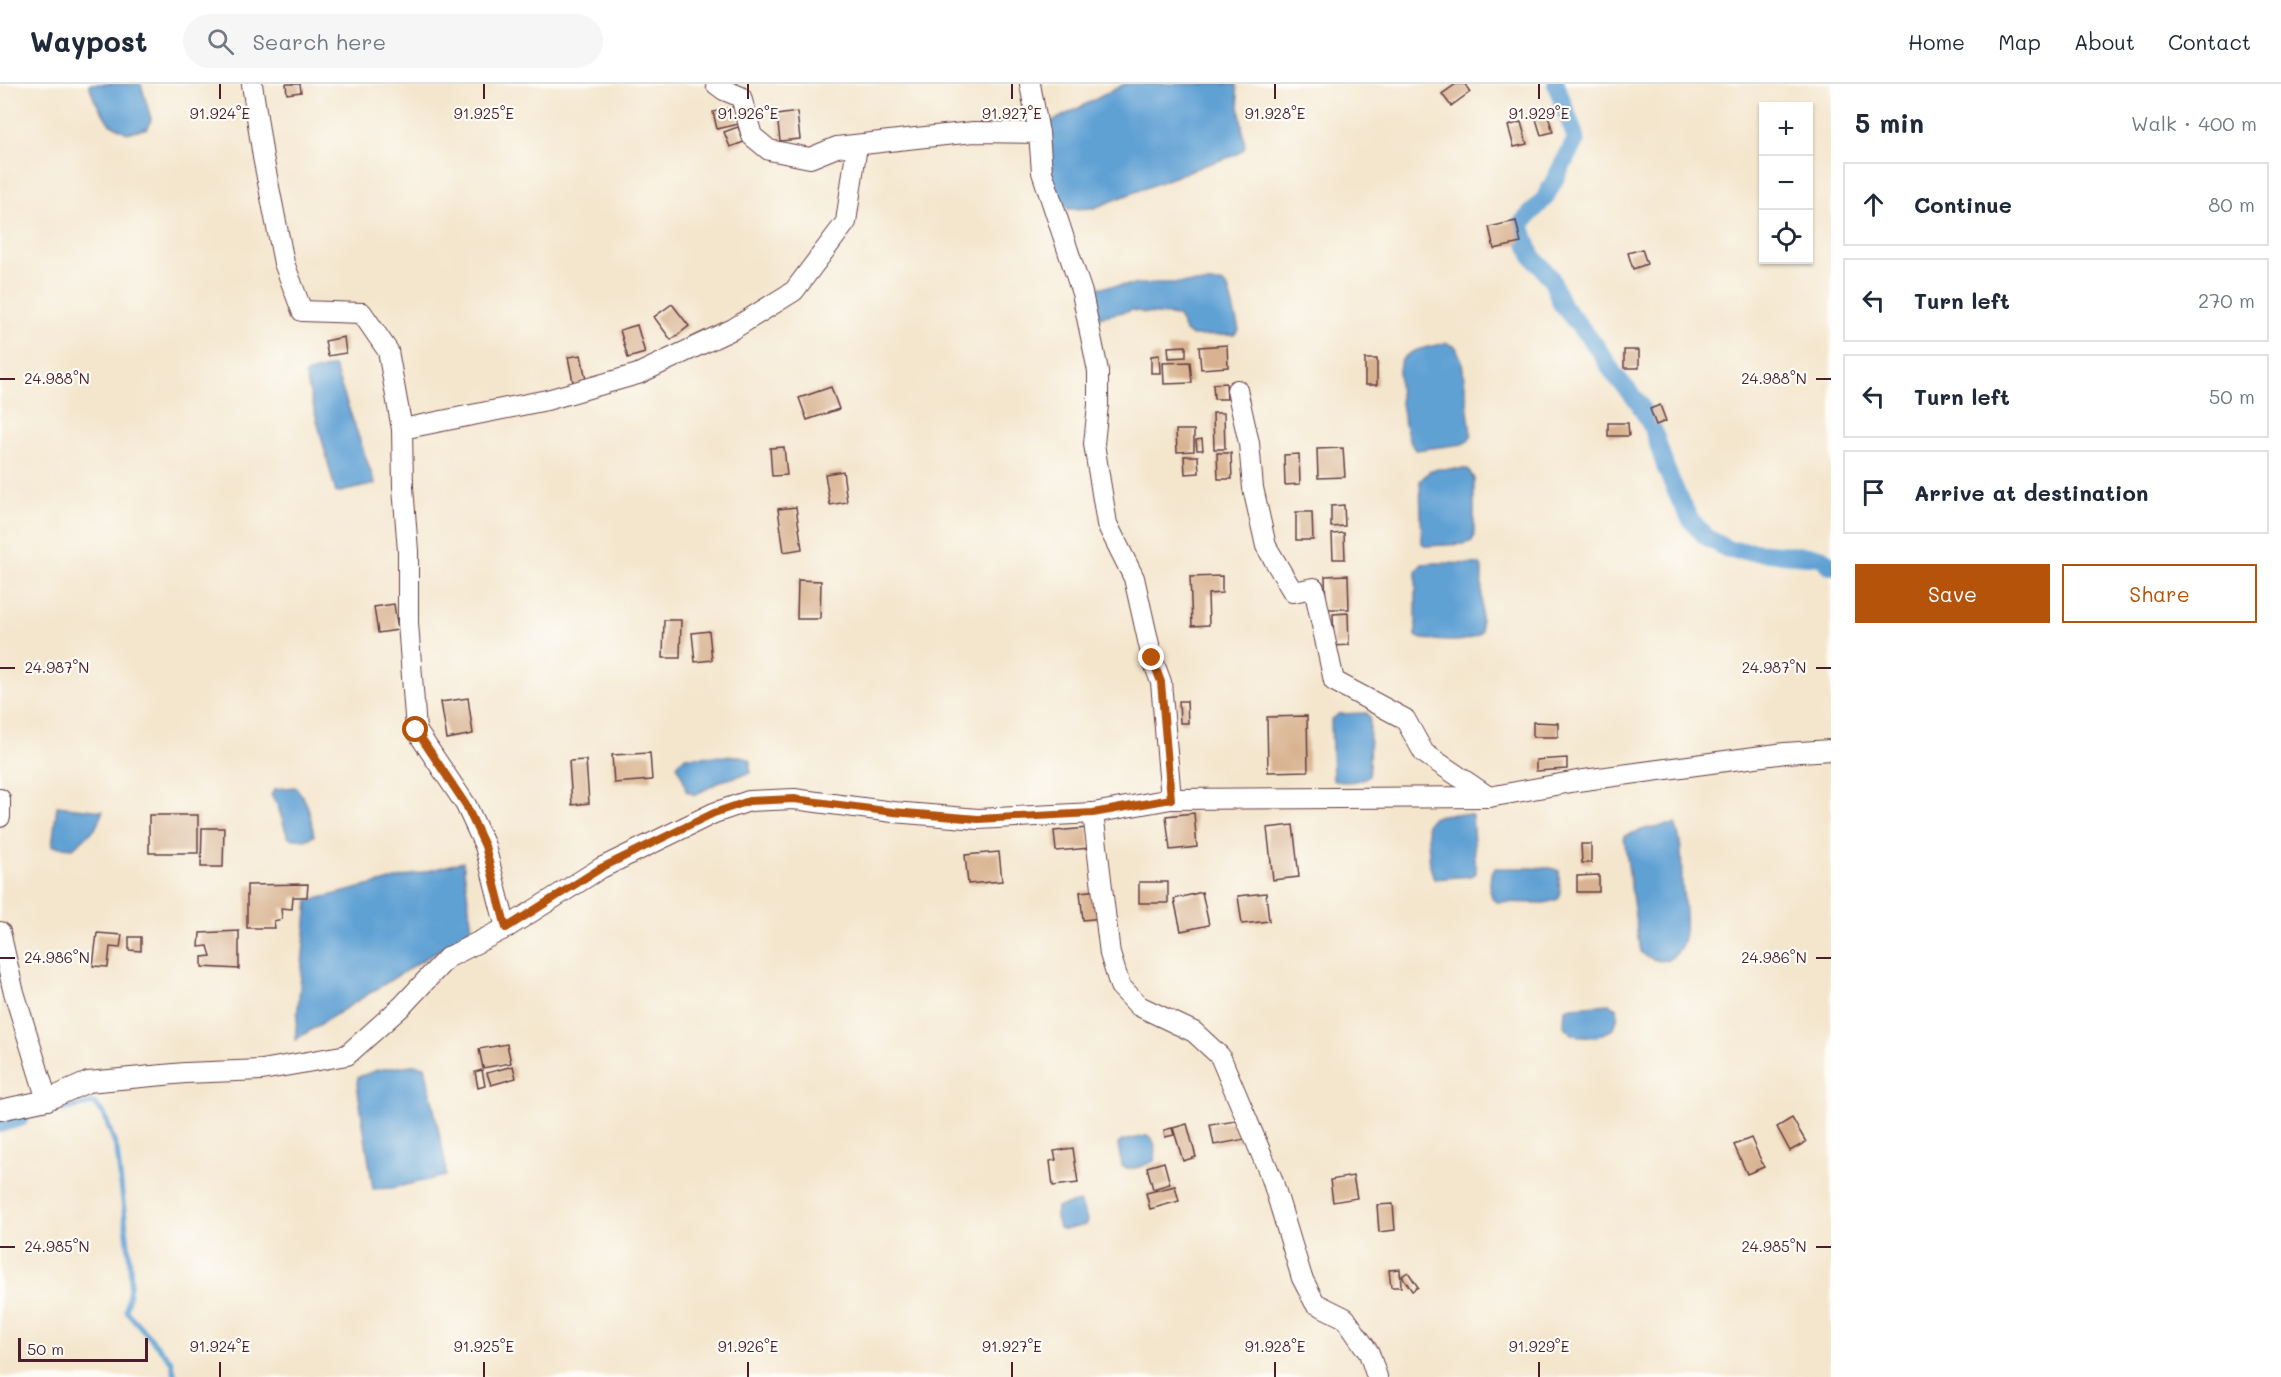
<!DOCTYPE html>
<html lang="en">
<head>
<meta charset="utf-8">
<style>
	body { margin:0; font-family:Mali,sans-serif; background:#f6f6f7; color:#1f2937 }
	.controls { position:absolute; right:18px; top:18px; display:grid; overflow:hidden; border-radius:0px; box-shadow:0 2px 4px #0004 }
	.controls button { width:54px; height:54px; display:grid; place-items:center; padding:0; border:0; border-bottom:2px solid #e0e1e3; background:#fff; color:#1f2937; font:30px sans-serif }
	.scale { position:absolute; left:18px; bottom:15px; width:130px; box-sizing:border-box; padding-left:6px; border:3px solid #4a1f2b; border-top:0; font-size:16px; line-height:21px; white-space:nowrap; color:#4a1f2b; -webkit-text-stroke:4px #fdfcf7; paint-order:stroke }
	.stop { position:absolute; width:18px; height:18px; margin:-14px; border:4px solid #b45309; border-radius:50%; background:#fff }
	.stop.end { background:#b45309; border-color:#fff; box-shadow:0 2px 6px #0008 }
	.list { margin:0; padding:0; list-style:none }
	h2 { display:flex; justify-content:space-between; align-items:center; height:78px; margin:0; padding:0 24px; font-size:26px }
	h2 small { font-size:20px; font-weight:400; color:#747a83 }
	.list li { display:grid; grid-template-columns:39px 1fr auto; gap:18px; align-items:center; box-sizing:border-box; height:84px; margin:0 12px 12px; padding:0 12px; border:2px solid #e0e1e3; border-radius:0px }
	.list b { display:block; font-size:22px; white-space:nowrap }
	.list em { font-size:20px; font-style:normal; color:#747a83 }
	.actions { display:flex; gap:12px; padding:18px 24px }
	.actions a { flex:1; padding:14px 0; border:2px solid #b45309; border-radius:0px; text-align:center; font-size:21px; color:#b45309 }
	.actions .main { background:#b45309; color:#fff }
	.icon { flex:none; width:33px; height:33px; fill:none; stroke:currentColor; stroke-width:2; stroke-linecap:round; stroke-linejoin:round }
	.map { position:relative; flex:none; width:1831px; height:1293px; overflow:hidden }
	header { display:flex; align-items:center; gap:36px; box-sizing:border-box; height:84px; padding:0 30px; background:#fff; border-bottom:2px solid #e0e1e3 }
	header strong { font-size:28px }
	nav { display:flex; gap:33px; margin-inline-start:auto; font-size:21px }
	.search { width:420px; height:54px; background:#f6f6f7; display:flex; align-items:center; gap:15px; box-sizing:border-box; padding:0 21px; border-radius:33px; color:#747a83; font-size:22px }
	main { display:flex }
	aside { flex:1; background:#fff }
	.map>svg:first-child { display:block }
</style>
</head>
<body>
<header>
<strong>Waypost</strong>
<div class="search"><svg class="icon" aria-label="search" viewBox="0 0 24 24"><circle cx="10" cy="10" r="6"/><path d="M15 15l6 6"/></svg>Search here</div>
<nav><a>Home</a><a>Map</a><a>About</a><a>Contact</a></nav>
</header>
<main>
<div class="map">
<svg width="1831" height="1293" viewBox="0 0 1831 1293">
	<rect width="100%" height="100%" fill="#fdfcf7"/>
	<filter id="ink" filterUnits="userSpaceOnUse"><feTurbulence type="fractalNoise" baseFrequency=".0167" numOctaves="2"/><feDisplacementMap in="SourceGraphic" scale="12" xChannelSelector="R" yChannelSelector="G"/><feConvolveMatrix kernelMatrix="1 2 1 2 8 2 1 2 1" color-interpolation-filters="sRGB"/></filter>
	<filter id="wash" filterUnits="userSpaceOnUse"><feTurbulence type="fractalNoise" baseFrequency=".008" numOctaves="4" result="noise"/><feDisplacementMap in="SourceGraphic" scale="24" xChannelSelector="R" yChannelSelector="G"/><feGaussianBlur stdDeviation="1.35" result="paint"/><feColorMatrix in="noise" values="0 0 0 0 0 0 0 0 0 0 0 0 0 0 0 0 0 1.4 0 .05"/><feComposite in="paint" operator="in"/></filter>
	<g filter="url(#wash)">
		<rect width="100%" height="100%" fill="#f4e6cd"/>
		<g fill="#61a1d4" stroke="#566080" stroke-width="1.5">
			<path d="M 89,0 L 141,0 L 151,35 L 148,44 L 127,49 L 109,39 L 94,15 Z"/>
			<path d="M 1125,0 L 1236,0 L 1245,63 L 1242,67 L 1233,72 L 1202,82 L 1094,124 L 1068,125 C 1056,116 1042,64 1042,48 L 1049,39 Z"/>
			<path d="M 1157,199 L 1223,199 L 1229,207 L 1239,246 L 1234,251 L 1192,252 L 1185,247 L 1178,232 L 1145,229 L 1133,226 L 1099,233 L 1092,225 L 1089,204 Z"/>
			<path d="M 1445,259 L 1456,263 L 1462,278 L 1471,350 L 1469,356 L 1463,360 L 1416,366 C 1405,360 1393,286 1402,276 C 1411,264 1432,263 1445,259 Z"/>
			<path d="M 334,282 L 375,400 L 336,409 L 305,290 Z"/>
			<path d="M 1438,385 L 1468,385 L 1474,395 L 1474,452 L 1472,457 L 1465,460 L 1426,462 L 1422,459 L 1420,397 L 1430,387 Z"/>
			<path d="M 1436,479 L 1480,480 L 1482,485 L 1481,548 C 1465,562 1442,556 1422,555 L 1416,552 L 1416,487 L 1422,480 Z"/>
			<path d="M 1367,629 L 1370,634 L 1369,691 C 1361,699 1343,699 1333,696 L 1331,636 L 1339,630 Z"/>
			<path d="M 740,672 L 750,676 L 750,689 L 721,697 L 695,711 L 686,707 L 684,697 L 677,681 L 685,673 Z"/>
			<path d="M 295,703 C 309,716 311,734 314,752 L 305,756 L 289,754 C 281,739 282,724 271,711 L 275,705 Z"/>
			<path d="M 57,722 L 103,727 L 95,745 L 73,764 L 52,762 Z"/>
			<path d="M 1472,731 L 1476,789 L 1471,792 L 1434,795 L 1430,782 L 1427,740 C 1432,727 1459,730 1472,731 Z"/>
			<path d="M 1675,740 C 1683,759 1681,781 1682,800 C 1684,822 1693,862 1670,874 C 1659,880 1650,875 1640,868 L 1624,752 L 1648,744 Z"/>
			<path d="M 463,778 L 472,845 L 295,956 L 308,817 Z"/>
			<path d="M 1495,784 L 1551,784 L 1559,787 L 1560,812 L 1558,815 L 1545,819 L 1496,818 C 1488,812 1490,799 1491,789 Z"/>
			<path d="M 1610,920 L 1617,924 L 1618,931 L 1614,945 L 1595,953 L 1572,951 L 1564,941 L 1565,925 L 1573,923 Z"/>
			<path d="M 412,981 L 425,982 L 445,1077 L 446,1092 L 392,1104 L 373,1105 L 357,1000 L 358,993 L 377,986 Z"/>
			<path d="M 1146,1052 L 1151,1053 C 1156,1062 1157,1067 1154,1077 C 1144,1081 1132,1088 1122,1082 L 1118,1060 L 1122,1057 Z"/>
			<path d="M 1080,1118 L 1087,1136 L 1085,1141 L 1064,1146 L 1059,1144 L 1056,1133 L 1057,1123 Z"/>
		</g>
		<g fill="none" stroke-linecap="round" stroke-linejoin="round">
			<path stroke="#61a1d4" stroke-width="5" d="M 20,1034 L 94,1019 L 104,1030 L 117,1066 L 129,1168 L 131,1196 L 126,1227 L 172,1278 L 175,1293"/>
			<g stroke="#61a1d4" stroke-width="18">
				<path d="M 1556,0 L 1576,55 L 1545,114 L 1521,140 L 1531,171 L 1551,194 L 1562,221 L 1596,262 L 1614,290 L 1638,318 L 1653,345 L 1666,385 L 1681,419 L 1691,436 L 1705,452 L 1729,466 L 1821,473 L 1831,482"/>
				<path d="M 0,1040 L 20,1034"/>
			</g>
		</g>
		<g id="blocks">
			<g fill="#d9b391">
				<path d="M 286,0 L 300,0 L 301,8 L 287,10 Z"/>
				<path d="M 1456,0 L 1465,0 L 1470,8 L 1451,22 L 1442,10 Z"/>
				<path d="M 734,23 L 739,40 L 717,45 L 713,28 Z"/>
				<path d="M 797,28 L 800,55 L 780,57 L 777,31 Z"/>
				<path d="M 1547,28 L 1553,48 L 1541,51 L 1535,32 Z"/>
				<path d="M 1521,38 L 1527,60 L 1514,63 L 1508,42 Z"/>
				<path d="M 738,43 L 744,58 L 730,63 L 724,48 Z"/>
				<path d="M 1516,137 L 1521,159 L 1494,165 L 1489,143 Z"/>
				<path d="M 1642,165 L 1647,180 L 1633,185 L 1628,169 Z"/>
				<path d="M 672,220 L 689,242 L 671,256 L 654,233 Z"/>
				<path d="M 637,241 L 645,269 L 628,274 L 620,246 Z"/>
				<path d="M 344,253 L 346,269 L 328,272 L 325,257 Z"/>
				<path d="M 1227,261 L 1228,283 L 1201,285 L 1199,263 Z"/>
				<path d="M 1186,262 L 1186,273 L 1169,274 L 1168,263 Z"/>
				<rect x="1624" y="266" width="15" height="18"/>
				<path d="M 581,271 L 587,301 L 574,303 L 568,273 Z"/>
				<path d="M 1159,271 L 1160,289 L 1151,289 L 1151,272 Z"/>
				<rect x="1365" y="275" width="12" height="26"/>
				<path d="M 1190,278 L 1192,299 L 1164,300 L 1163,279 Z"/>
				<path d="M 1226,299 L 1227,315 L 1214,315 L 1213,300 Z"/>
				<path d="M 831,303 L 839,325 L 807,336 L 799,314 Z"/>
				<path d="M 1660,321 L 1666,337 L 1656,341 L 1650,325 Z"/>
				<path d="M 1213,329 L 1224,329 L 1225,365 L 1214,365 Z"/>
				<path d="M 1608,339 L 1628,339 L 1629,352 L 1608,352 Z"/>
				<path d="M 1176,346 L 1194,346 L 1194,367 L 1177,368 Z"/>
				<path d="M 1202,355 L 1203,366 L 1197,366 L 1196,356 Z"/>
				<path d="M 784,363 L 787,391 L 772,392 L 770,364 Z"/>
				<path d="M 1343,364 L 1345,393 L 1318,394 L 1317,365 Z"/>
				<path d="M 1217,369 L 1231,369 L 1232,395 L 1218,395 Z"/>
				<path d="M 1299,370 L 1300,400 L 1285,401 L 1284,371 Z"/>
				<path d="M 1184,372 L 1198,372 L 1199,389 L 1185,390 Z"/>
				<path d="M 843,387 L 847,418 L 830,421 L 825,390 Z"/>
				<path d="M 1344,421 L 1345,442 L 1331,443 L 1331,422 Z"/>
				<path d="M 796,423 L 802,465 L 784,468 L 778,425 Z"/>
				<path d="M 1296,428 L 1312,428 L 1313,456 L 1296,456 Z"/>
				<path d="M 1344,449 L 1345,475 L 1333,475 L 1332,450 Z"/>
				<path d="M 1348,491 L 1349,525 L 1326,525 L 1325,492 Z"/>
				<path d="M 1222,492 L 1222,509 L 1208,510 L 1209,541 L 1192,542 L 1190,493 Z"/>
				<path d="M 798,496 L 821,497 L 820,535 L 797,535 Z"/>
				<path d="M 394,520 L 398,546 L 378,549 L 374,523 Z"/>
				<path d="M 1348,529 L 1349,561 L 1334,562 L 1333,530 Z"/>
				<path d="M 664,536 L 681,536 L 680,574 L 663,574 Z"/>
				<path d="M 709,547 L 712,576 L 695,578 L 692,549 Z"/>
				<path d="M 468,614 L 473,650 L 447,655 L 441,618 Z"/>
				<path d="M 1179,617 L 1187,617 L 1188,639 L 1180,639 Z"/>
				<path d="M 1307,632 L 1308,687 L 1268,688 L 1267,633 Z"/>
				<path d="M 1533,638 L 1558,639 L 1558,653 L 1533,653 Z"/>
				<path d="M 650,669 L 652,696 L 614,699 L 612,671 Z"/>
				<path d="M 1567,674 L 1567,685 L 1536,687 L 1536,676 Z"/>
				<path d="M 586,676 L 589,719 L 572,721 L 569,677 Z"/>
				<path d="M 1194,729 L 1197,763 L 1170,766 L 1166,732 Z"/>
				<rect x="149" y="731" width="49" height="38"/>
				<path d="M 1293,741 L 1299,793 L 1273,796 L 1267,744 Z"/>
				<path d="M 202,744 L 224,744 L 223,783 L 201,783 Z"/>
				<path d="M 1088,744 L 1090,764 L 1056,767 L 1054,747 Z"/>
				<path d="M 1581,760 L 1591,760 L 1591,779 L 1582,779 Z"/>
				<path d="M 999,768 L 1002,797 L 968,800 L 965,771 Z"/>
				<path d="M 1599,791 L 1599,808 L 1577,808 L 1577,792 Z"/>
				<rect x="1139" y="798" width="29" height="21"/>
				<path d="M 308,800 L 307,813 L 293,813 L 292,825 L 281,824 L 282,835 L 274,837 L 275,844 L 247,844 L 247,801 Z"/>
				<path d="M 1099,806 L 1102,834 L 1083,836 L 1080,808 Z"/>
				<path d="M 1202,808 L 1209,841 L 1181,847 L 1174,815 Z"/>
				<path d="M 1266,809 L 1269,837 L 1242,840 L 1238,812 Z"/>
				<path d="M 239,847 L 239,885 L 202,883 L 202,873 L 211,872 L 208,862 L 199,863 L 200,849 Z"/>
				<path d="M 97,849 L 122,851 L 120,864 L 110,863 L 108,883 L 93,882 Z"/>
				<path d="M 129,853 L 141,853 L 141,867 L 129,866 Z"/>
				<path d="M 507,960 L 511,979 L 483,984 L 479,965 Z"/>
				<path d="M 513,982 L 516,994 L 491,1001 L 487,989 Z"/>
				<path d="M 482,986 L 485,1002 L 478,1004 L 475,988 Z"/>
				<path d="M 1792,1034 L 1806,1058 L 1790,1067 L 1777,1043 Z"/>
				<path d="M 1242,1036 L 1246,1055 L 1214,1061 L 1210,1041 Z"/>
				<path d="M 1187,1040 L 1196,1073 L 1183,1077 L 1173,1044 Z"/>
				<path d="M 1172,1044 L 1174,1051 L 1165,1053 L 1164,1046 Z"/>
				<path d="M 1751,1054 L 1764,1083 L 1747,1090 L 1734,1061 Z"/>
				<path d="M 1073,1064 L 1078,1099 L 1053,1102 L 1050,1077 L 1056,1076 L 1054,1067 Z"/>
				<path d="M 1164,1078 L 1170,1100 L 1153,1105 L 1147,1083 Z"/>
				<path d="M 1353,1092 L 1357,1114 L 1333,1118 L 1330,1096 Z"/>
				<path d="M 1175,1102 L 1179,1117 L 1150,1125 L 1146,1109 Z"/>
				<path d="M 1393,1120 L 1395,1146 L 1379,1148 L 1377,1121 Z"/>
				<path d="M 1400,1185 L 1401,1203 L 1391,1203 L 1389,1186 Z"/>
				<path d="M 1408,1188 L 1418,1203 L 1412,1207 L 1402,1192 Z"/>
			</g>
		</g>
	</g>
	<g filter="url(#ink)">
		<use href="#blocks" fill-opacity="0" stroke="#643d43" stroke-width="1.5"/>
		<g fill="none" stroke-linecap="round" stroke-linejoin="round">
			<g stroke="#643d43" stroke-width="22">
				<g id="minor">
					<path d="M 252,0 L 263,73 L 284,179 L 302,227 L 362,229 L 388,267 L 402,345 L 403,403 L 408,467 L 408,539 L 416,646 L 466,721 L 485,762 L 506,844"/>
					<path d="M 716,0 L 724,6 L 741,13 L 752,52 L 769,66 L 810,74 L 837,63 L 916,54 L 974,48 L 1039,49 L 1042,88 L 1082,209 L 1098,287 L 1098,321 L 1094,360 L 1107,440 L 1134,494 L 1152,574 L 1161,598 L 1171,715"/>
					<path d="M 1030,0 L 1039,49"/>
					<path d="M 1237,306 L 1249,359 L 1253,404 L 1266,462 L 1293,508 L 1314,504 L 1334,597 L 1405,635 L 1424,669 L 1489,713"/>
					<path d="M 402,345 L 547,316 L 638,290 L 733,245 L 794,207 L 846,138 L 857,61"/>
					<path d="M 0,715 L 0,733"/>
					<path d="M 1093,729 L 1110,870 L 1120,902 L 1139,922 L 1194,948 L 1220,972 L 1272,1095 L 1302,1194 L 1315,1219 L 1345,1234 L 1369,1269 L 1377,1293"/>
					<path d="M 0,848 L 13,905 L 47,1016"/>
					<path d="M 0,1026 L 47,1016 L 88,998 L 185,989 L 262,986 L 347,971 L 402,922 L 447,874 L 506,844 L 601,784 L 714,729 L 749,717 L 794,715 L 893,728 L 978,735 L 1093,729 L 1171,715 L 1489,713 L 1577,697 L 1785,669 L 1831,666"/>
				</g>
			</g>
			<use href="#minor" stroke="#fff" stroke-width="20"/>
		</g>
	</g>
	<g fill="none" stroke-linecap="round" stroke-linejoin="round" filter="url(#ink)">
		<path stroke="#b45309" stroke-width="8" d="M 416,646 L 466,721 L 485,762 L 506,844 L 601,784 L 714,729 L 749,717 L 794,715 L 893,728 L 978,735 L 1093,729 L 1171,715 L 1161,598 L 1152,574"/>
	</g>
	<path fill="none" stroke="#4a1f2b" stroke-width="2" d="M 220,0 L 220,15M 484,0 L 484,15M 748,0 L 748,15M 1012,0 L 1012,15M 1275,0 L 1275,15M 1539,0 L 1539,15M 0,295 L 15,295M 1816,295 L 1831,295M 0,584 L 15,584M 1816,584 L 1831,584M 0,874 L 15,874M 1816,874 L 1831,874M 0,1163 L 15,1163M 1816,1163 L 1831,1163M 220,1278 L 220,1293M 484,1278 L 484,1293M 748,1278 L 748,1293M 1012,1278 L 1012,1293M 1275,1278 L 1275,1293M 1539,1278 L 1539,1293"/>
	<g font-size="15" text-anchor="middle" fill="#4a1f2b" stroke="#fdfcf7" stroke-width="4.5" stroke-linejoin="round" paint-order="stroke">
		<text x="220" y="35">91.924°E</text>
		<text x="484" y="35">91.925°E</text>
		<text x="748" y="35">91.926°E</text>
		<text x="1012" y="35">91.927°E</text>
		<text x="1275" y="35">91.928°E</text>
		<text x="1539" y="35">91.929°E</text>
		<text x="57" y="300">24.988°N</text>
		<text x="1774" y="300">24.988°N</text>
		<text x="57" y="589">24.987°N</text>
		<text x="1774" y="589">24.987°N</text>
		<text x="57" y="879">24.986°N</text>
		<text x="1774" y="879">24.986°N</text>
		<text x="57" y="1168">24.985°N</text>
		<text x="1774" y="1168">24.985°N</text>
		<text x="220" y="1268">91.924°E</text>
		<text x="484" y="1268">91.925°E</text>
		<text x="748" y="1268">91.926°E</text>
		<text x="1012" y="1268">91.927°E</text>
		<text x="1275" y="1268">91.928°E</text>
		<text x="1539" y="1268">91.929°E</text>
	</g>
</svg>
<div class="controls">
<button>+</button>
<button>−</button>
<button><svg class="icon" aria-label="locate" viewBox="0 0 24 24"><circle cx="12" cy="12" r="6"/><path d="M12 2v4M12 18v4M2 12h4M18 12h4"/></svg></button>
</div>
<div class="scale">50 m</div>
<div class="stop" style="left:416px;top:646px"></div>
<div class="stop end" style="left:1152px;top:574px"></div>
</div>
<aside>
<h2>5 min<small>Walk · 400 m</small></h2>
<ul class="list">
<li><svg class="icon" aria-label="ahead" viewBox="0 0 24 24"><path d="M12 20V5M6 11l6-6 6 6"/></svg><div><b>Continue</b></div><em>80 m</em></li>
<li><svg class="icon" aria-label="left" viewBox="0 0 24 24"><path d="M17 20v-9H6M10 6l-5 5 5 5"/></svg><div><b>Turn left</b></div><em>270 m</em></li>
<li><svg class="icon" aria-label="left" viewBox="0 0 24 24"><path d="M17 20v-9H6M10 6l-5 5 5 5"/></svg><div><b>Turn left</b></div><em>50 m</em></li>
<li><svg class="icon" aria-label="arrive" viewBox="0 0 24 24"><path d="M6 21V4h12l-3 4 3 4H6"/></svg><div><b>Arrive at destination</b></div></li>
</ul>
<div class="actions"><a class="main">Save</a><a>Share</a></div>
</aside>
</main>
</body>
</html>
